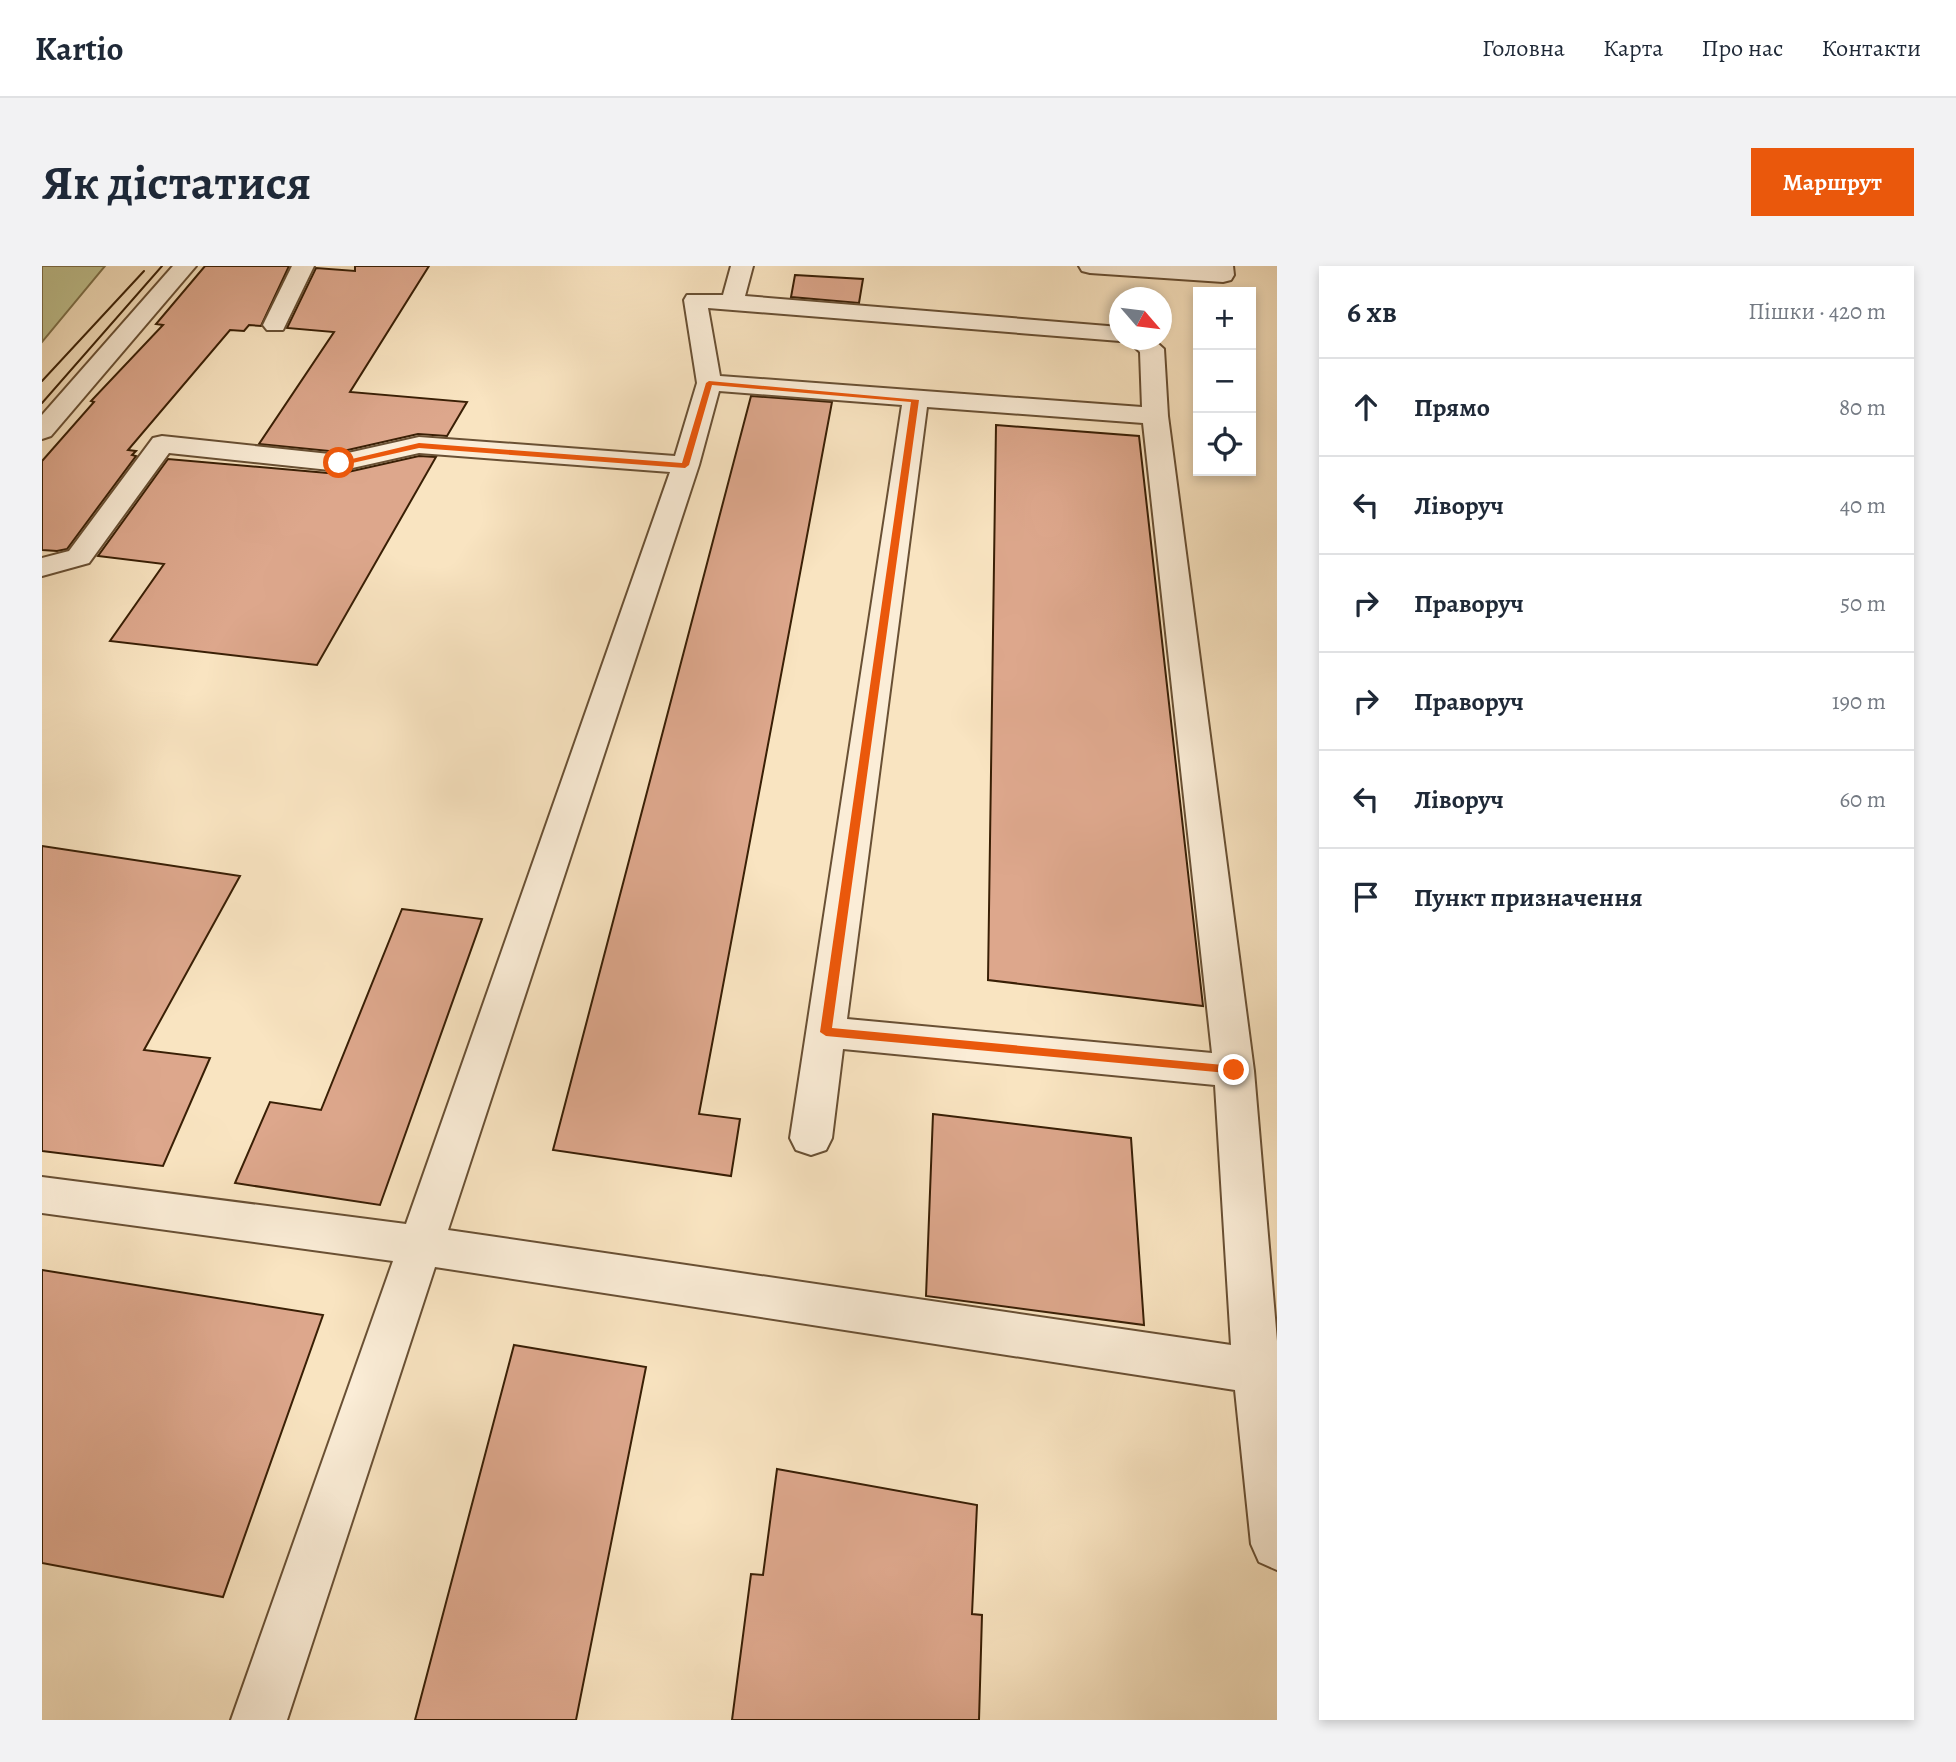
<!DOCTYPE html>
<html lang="uk">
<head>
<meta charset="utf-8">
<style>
	body { margin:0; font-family:Alegreya,serif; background:#f2f2f3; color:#1f2937 }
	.controls { position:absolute; right:21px; top:21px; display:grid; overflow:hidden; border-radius:0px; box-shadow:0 4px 10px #0003 }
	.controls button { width:63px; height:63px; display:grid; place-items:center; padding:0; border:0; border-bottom:2px solid #e0e1e3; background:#fff; color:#1f2937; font:35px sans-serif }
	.compass { position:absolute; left:1067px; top:21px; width:63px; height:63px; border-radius:50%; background:#fff; box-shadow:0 4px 10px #0003; rotate:118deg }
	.stop { position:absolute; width:21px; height:21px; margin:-16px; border:5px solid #ea580c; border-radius:50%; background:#fff }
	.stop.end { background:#ea580c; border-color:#fff; box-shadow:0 2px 7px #0008 }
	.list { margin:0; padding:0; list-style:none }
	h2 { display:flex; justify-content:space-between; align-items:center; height:91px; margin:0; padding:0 28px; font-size:30px }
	h2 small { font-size:23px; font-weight:400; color:#747a83 }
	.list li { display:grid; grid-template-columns:46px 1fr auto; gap:21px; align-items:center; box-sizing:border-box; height:98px; padding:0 28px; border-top:2px solid #e0e1e3 }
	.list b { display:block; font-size:26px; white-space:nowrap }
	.list em { font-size:23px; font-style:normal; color:#747a83 }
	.icon { flex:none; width:38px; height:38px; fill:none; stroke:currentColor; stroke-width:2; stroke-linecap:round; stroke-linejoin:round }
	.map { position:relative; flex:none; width:1235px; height:1454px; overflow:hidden; border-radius:0px }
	header { display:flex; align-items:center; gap:42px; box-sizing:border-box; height:98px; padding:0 35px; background:#fff; border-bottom:2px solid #e0e1e3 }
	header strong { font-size:33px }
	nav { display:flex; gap:38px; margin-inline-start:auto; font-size:24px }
	.intro { display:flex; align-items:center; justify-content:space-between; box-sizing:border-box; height:168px; padding:0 42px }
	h1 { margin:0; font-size:49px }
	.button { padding:18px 32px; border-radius:0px; background:#ea580c; color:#fff; font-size:24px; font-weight:700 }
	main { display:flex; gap:42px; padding:0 42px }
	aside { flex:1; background:#fff; border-radius:0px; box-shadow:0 4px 10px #0003 }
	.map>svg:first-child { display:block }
</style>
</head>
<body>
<header>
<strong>Kartio</strong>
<nav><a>Головна</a><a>Карта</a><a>Про нас</a><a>Контакти</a></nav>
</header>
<div class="intro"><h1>Як дістатися</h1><a class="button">Маршрут</a></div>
<main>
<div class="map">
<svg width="1235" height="1454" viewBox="0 0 1235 1454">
	<rect width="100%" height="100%" fill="#f9e4c1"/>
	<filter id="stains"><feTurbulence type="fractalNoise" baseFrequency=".00286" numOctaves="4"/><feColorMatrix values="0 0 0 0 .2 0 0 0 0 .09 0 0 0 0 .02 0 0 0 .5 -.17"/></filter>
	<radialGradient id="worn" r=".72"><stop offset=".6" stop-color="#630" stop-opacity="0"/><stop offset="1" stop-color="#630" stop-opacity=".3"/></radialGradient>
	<path fill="#c1c390" stroke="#7d714a" stroke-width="2" d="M 0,0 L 63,0 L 0,76 Z"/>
	<g fill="#dda78c" stroke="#391f05" stroke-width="2">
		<path d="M 163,0 L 247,0 L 219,60 L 207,59 L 202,65 L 188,64 L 86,184 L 94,185 L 90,189 L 94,190 L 25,283 L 15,285 L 0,284 L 0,195 L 52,136 L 49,135 L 121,59 L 114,58 Z"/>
		<path d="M 313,0 L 387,0 L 308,126 L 425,136 L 405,170 L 376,168 L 297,186 L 217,178 L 292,66 L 245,62 L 274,2 L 313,5 Z"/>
		<path d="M 753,9 L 821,13 L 817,37 L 749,31 Z"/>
		<path d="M 709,130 L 790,136 L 657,848 L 698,853 L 689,910 L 511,884 Z"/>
		<path d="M 954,159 L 1097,170 L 1161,740 L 946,714 Z"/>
		<path d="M 377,190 L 394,191 L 275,399 L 68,375 L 122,298 L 56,290 L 126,193 L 297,208 Z"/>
		<path d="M 0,580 L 198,610 L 102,784 L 168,792 L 121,900 L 0,885 Z"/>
		<path d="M 360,643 L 440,653 L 338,939 L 193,917 L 228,836 L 279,844 Z"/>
		<path d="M 891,848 L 1089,872 L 1102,1059 L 884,1030 Z"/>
		<path d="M 0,1004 L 281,1049 L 181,1331 L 0,1297 Z"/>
		<path d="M 472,1079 L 604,1101 L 534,1454 L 373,1454 Z"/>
		<path d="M 735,1203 L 935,1239 L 930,1348 L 940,1349 L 937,1454 L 690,1454 L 709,1308 L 721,1309 Z"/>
	</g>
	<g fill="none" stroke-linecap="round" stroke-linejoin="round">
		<g stroke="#695034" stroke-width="4">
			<g id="minor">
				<path d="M 131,0 L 154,0 L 9,170 L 0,173 L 0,149 Z"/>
				<path d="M 250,0 L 272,0 L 241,64 L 225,64 L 221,59 Z"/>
				<path d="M 689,0 L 711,0 L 703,30 L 1078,61 L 1078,74 L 1084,74 L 1078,75 L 666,42 L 678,110 L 1100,141 L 1098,86 L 1085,74 L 1112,74 L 1122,83 L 1126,150 L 1212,805 L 1235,1075 L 1235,1304 L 1217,1296 L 1209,1278 L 1193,1124 L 393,1001 L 245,1454 L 189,1454 L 351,995 L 0,947 L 0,911 L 364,958 L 628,206 L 377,187 L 297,205 L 127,187 L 47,297 L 0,310 L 0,292 L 27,285 L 111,172 L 120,170 L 297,189 L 377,171 L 633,190 L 655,117 L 642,34 L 645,29 L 681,29 ZM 677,125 L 860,139 L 748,872 L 754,884 L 769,889 L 784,884 L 790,872 L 801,783 L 1173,819 L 1189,1079 L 406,964 L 657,199 ZM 885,141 L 1101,157 L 1170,787 L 805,753 Z"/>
				<path d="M 1037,0 L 1191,0 L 1192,9 L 1189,14 L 1181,16 L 1048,7 L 1040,5 Z"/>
			</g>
		</g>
		<use href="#minor" fill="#fbedd7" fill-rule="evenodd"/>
		<g stroke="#391f05" stroke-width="2">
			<path d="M 0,115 L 102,5"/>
			<path d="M 0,137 L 120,0"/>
		</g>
	</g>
	<path fill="#ea580c" d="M 667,115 L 877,134 L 790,762 L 1192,800 L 1196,801 L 1196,808 L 784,770 L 778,766 L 869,136 L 670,119 L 647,199 L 643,202 L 377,182 L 297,200 L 293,197 L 377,177 L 640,197 L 664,117 Z"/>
	<rect width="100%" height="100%" filter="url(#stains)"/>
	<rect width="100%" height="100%" fill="url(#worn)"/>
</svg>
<div class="controls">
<button>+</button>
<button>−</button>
<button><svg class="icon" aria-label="locate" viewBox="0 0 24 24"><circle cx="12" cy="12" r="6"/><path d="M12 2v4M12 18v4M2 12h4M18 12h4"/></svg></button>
</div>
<svg class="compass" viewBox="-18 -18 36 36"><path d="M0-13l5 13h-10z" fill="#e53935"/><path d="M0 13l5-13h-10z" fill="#747a83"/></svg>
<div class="stop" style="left:297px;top:197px"></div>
<div class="stop end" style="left:1192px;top:804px"></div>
</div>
<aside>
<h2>6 хв<small>Пішки · 420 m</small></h2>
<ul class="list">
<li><svg class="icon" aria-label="ahead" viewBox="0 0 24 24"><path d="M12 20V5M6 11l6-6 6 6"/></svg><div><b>Прямо</b></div><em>80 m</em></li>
<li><svg class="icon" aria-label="left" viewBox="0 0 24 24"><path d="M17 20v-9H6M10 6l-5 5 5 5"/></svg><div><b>Ліворуч</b></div><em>40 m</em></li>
<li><svg class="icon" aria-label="right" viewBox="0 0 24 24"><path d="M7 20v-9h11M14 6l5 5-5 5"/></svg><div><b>Праворуч</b></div><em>50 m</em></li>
<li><svg class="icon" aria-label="right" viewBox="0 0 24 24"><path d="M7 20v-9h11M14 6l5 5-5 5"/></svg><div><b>Праворуч</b></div><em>190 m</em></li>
<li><svg class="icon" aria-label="left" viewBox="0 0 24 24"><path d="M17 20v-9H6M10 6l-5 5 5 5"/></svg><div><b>Ліворуч</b></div><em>60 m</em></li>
<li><svg class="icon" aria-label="arrive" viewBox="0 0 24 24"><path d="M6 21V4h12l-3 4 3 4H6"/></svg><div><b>Пункт призначення</b></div></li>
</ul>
</aside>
</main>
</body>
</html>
